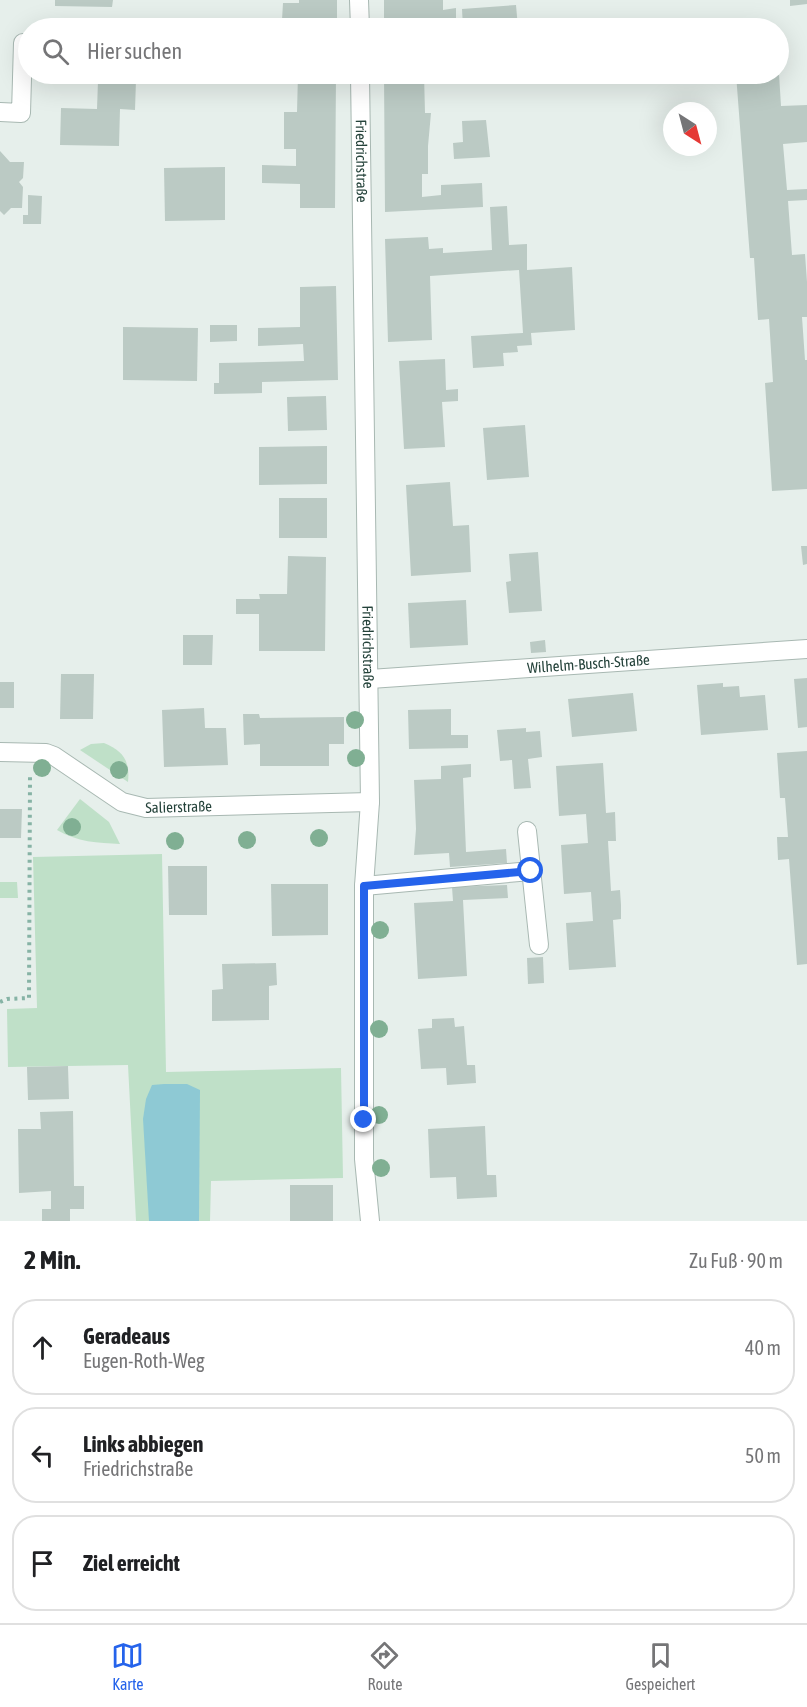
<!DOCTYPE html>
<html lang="de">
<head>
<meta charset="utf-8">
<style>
	body { margin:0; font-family:"Asap Condensed",sans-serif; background:#f6f6f6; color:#202124 }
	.compass { position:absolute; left:663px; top:102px; width:54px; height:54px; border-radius:50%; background:#fff; box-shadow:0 6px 24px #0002; rotate:144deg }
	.stop { position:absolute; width:18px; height:18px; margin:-14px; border:4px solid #2563eb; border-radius:50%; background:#fff }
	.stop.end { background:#2563eb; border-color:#fff; box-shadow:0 2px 6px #0008 }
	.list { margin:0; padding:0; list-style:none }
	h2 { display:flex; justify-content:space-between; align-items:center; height:78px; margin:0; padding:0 24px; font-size:26px }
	h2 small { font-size:20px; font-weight:400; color:#757577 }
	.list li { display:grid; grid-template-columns:39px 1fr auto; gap:18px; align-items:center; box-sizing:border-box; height:96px; margin:0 12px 12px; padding:0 12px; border:2px solid #e0e0e0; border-radius:24px }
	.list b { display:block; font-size:22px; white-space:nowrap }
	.list p { margin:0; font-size:20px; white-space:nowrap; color:#757577 }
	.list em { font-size:20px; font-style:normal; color:#757577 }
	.icon { flex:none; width:33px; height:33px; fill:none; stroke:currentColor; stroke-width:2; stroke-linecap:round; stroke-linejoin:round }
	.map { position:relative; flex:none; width:807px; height:1221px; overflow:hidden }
	.search { position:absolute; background:#fff; box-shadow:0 6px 24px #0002; left:18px; right:18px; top:18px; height:66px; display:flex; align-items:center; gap:15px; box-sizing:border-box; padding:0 21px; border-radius:33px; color:#757577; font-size:22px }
	.sheet { height:402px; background:#fff }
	nav { display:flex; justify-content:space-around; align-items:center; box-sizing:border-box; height:84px; border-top:2px solid #e0e0e0; background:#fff; font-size:16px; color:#757577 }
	nav a { display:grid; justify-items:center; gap:3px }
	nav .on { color:#2563eb }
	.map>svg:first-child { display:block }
</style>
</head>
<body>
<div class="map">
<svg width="807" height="1221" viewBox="0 0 807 1221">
	<rect width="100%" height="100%" fill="#e6efeb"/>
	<g fill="#bfe0c8">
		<path d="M 104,743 C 124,751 130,762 128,782 L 80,750 L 91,744 Z"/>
		<path d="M 80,799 L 109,822 L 120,844 C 98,843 77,842 57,830 Z"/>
		<path d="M 162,854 L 166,1072 L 341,1068 L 343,1178 L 211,1181 L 210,1221 L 136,1221 L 128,1065 L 8,1067 L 7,1009 L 37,1008 L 33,857 Z"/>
		<path d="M 0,882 L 17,882 L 18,898 L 0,898 Z"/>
	</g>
	<path fill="#8ec9d4" d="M 164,1084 L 187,1084 L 200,1090 L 199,1221 L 149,1221 L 143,1119 L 146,1099 L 152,1085 Z"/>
	<g fill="#bbcac4">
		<path d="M 55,0 L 113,0 L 112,7 L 55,6 Z"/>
		<path d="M 299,0 L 337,0 L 337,28 L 290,28 L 290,20 L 282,20 L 283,3 L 299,3 Z"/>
		<path d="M 384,0 L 443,0 L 443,10 L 456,8 L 456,19 L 439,19 L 439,28 L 384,28 Z"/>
		<path d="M 790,0 L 807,0 L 807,4 L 790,6 Z"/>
		<path d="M 516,5 L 518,28 L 463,28 L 462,9 Z"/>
		<path d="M 60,74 L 113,74 L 113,80 L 136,80 L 135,110 L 120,109 L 119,146 L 60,145 L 61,108 L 97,109 L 98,81 L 60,80 Z"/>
		<path d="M 298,74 L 336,74 L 335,208 L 300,208 L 300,184 L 262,183 L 262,165 L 296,166 L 296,149 L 284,149 L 284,112 L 297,112 Z"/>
		<path d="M 384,74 L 424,74 L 425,113 L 431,113 L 428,146 L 428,174 L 422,174 L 422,197 L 441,195 L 441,185 L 482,183 L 483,207 L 385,212 Z"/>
		<path d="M 736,74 L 779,74 L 781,106 L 807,105 L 807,142 L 783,144 L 787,190 L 807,189 L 807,200 L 788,201 L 792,255 L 805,254 L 807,282 L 807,317 L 802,317 L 805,360 L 807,360 L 807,489 L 772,491 L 765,383 L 773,382 L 769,319 L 758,320 L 754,258 L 750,258 Z"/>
		<path d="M 486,120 L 490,157 L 454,159 L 453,143 L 463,142 L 462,121 Z"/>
		<path d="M 0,151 L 10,162 L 24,162 L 23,178 L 19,182 L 23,187 L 22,208 L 11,208 L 4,215 L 0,211 Z"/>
		<path d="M 225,167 L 225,220 L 165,221 L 164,168 Z"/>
		<path d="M 28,195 L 42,196 L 41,224 L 23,224 L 23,215 L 28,215 Z"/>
		<path d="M 507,206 L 509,245 L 527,244 L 527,270 L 572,267 L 575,330 L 531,333 L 532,345 L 517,346 L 518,352 L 503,353 L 504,366 L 473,368 L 471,336 L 523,333 L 519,270 L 430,276 L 432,340 L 388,342 L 385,239 L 428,237 L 429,249 L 443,248 L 443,253 L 492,250 L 490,207 Z"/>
		<path d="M 336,286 L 338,380 L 262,382 L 262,393 L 214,394 L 214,383 L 219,383 L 219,363 L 304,361 L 303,344 L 258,346 L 258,328 L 300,327 L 300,287 Z"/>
		<path d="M 210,325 L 237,325 L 237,341 L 210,342 Z"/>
		<path d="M 123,327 L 198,328 L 197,381 L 123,380 Z"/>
		<path d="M 445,359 L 446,390 L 458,389 L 458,401 L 442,402 L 445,447 L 404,449 L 399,361 Z"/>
		<path d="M 326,396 L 327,430 L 288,431 L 287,397 Z"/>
		<path d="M 525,425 L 529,477 L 487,480 L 483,428 Z"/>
		<path d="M 327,446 L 327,484 L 259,485 L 259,447 Z"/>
		<path d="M 450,482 L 453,526 L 469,525 L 471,572 L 411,576 L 406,485 Z"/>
		<rect x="279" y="498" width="48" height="40"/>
		<path d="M 801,546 L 807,546 L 807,564 L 803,565 Z"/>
		<path d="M 538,552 L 542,611 L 509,613 L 506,582 L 511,581 L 509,554 Z"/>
		<path d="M 288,556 L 326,557 L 325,651 L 259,651 L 259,614 L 236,614 L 236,599 L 260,599 L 259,594 L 287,594 Z"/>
		<path d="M 466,600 L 468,645 L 410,648 L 408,603 Z"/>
		<path d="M 183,635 L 213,635 L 212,665 L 183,665 Z"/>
		<path d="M 545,640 L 546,652 L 531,653 L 530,642 Z"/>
		<path d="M 61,674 L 94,674 L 93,719 L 60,719 Z"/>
		<path d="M 807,678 L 807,727 L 798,728 L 794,679 Z"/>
		<rect x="0" y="682" width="14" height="26"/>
		<path d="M 723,683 L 723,687 L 739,686 L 740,697 L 765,695 L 768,730 L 701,735 L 697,685 Z"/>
		<path d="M 633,693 L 637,731 L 572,737 L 568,699 Z"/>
		<path d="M 204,708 L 205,728 L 226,728 L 228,765 L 164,767 L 162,710 Z"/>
		<path d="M 451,709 L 451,735 L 468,735 L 468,748 L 409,749 L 408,710 Z"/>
		<path d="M 243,714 L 259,714 L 260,718 L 344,717 L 344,744 L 329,744 L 329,766 L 260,766 L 260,744 L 244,745 Z"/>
		<path d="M 526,728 L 526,732 L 540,731 L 542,757 L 528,759 L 531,788 L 514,789 L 512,760 L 500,761 L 497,730 Z"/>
		<path d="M 807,751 L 807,964 L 797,965 L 789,859 L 778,860 L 777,837 L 788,837 L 785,798 L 780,798 L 777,753 Z"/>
		<path d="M 603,763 L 606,813 L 615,812 L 616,841 L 608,841 L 611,891 L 620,890 L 621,905 L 621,919 L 613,920 L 616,967 L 569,970 L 566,923 L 593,921 L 591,892 L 564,894 L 561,845 L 588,843 L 586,814 L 559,816 L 556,766 Z"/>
		<path d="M 471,764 L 471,777 L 463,778 L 466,852 L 506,849 L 507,863 L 450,867 L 449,853 L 414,855 L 416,829 L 414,780 L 441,779 L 441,766 Z"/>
		<path d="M 0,809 L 22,809 L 21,838 L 0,838 Z"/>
		<path d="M 168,866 L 207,866 L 207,915 L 169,915 Z"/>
		<path d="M 271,884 L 328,884 L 328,935 L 272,936 Z"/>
		<path d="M 507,885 L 508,898 L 463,900 L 467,976 L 418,979 L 414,903 L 453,901 L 452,887 Z"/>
		<path d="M 543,957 L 544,983 L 528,984 L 527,958 Z"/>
		<path d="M 276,963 L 277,985 L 269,986 L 269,1020 L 212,1021 L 212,990 L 223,989 L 222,964 Z"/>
		<path d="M 454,1018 L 455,1027 L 464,1026 L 467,1065 L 475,1065 L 476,1083 L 447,1085 L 446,1068 L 421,1069 L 418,1029 L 432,1028 L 432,1019 Z"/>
		<path d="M 68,1066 L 69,1099 L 28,1100 L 27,1067 Z"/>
		<path d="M 73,1111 L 74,1186 L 84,1186 L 84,1209 L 70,1209 L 70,1221 L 42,1221 L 42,1209 L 51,1209 L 51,1191 L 19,1193 L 18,1129 L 41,1129 L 40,1112 Z"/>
		<path d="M 485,1126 L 487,1175 L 496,1175 L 497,1197 L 457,1199 L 456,1177 L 430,1178 L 428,1129 Z"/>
		<rect x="290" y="1185" width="43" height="36"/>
	</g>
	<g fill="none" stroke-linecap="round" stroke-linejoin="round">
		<g stroke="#a8b8b2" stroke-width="20">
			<g id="street">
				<path d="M 359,0 L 360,28"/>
				<path id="s1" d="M 360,74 L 370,802 L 364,886 L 364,1159 L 370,1221"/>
				<path d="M 0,112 L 21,113 L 23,43"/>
				<path id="s2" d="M 370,679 L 807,649"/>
				<path id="s3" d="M 0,752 L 46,753 L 54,756 L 122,802 L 146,808 L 370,802"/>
				<path d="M 527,831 L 539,945"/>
				<path d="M 364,886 L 531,871"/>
			</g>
		</g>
		<path stroke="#86b3a5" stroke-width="4" stroke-dasharray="3 4.5" stroke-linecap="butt" d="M 0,1002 L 7,999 L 29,998 L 30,777"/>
		<use href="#street" stroke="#fff" stroke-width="18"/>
	</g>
	<g fill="#80af93">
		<circle cx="355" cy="720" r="9"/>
		<circle cx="356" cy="758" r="9"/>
		<circle cx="42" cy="768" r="9"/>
		<circle cx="119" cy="770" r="9"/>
		<circle cx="72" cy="827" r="9"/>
		<circle cx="319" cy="838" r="9"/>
		<circle cx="247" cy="840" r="9"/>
		<circle cx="175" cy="841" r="9"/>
		<circle cx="380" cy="930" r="9"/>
		<circle cx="379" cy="1029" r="9"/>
		<circle cx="379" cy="1115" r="9"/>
		<circle cx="381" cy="1168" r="9"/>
	</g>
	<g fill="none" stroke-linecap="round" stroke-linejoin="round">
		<path stroke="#2563eb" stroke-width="8" d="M 364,1120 L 364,886 L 531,871"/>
	</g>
	<g text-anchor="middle" stroke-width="4.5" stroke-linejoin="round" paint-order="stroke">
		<g font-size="15" fill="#24423a" stroke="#f7fbf9">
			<text dy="5" stroke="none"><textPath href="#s1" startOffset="87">Friedrichstraße</textPath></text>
			<text dy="5" stroke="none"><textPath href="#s1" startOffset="573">Friedrichstraße</textPath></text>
			<text dy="5" stroke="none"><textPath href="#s2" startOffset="219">Wilhelm-Busch-Straße</textPath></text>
			<text dy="5" stroke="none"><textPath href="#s3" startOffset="194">Salierstraße</textPath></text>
		</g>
	</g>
</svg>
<svg class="compass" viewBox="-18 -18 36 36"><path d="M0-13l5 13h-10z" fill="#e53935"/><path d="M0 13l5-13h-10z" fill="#757577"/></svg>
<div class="stop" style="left:531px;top:871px"></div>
<div class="stop end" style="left:364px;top:1120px"></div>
<div class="search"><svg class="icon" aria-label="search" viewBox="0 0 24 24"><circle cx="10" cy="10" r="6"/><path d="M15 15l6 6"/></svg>Hier suchen</div>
</div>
<section class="sheet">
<h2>2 Min.<small>Zu Fuß · 90 m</small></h2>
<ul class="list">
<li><svg class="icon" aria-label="ahead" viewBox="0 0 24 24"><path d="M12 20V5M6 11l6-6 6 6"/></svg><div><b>Geradeaus</b><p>Eugen-Roth-Weg</p></div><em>40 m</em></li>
<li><svg class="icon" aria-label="left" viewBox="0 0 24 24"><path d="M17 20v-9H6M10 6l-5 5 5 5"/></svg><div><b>Links abbiegen</b><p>Friedrichstraße</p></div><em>50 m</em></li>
<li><svg class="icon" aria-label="arrive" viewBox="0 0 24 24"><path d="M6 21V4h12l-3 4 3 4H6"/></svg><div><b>Ziel erreicht</b></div></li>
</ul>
</section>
<nav>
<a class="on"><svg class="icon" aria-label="map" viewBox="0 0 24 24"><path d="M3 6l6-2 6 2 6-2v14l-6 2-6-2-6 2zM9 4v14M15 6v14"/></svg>Karte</a>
<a><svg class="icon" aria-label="directions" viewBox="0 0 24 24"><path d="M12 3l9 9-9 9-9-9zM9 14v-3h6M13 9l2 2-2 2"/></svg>Route</a>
<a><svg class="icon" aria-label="saved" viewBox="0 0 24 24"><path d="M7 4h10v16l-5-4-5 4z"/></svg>Gespeichert</a>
</nav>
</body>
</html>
